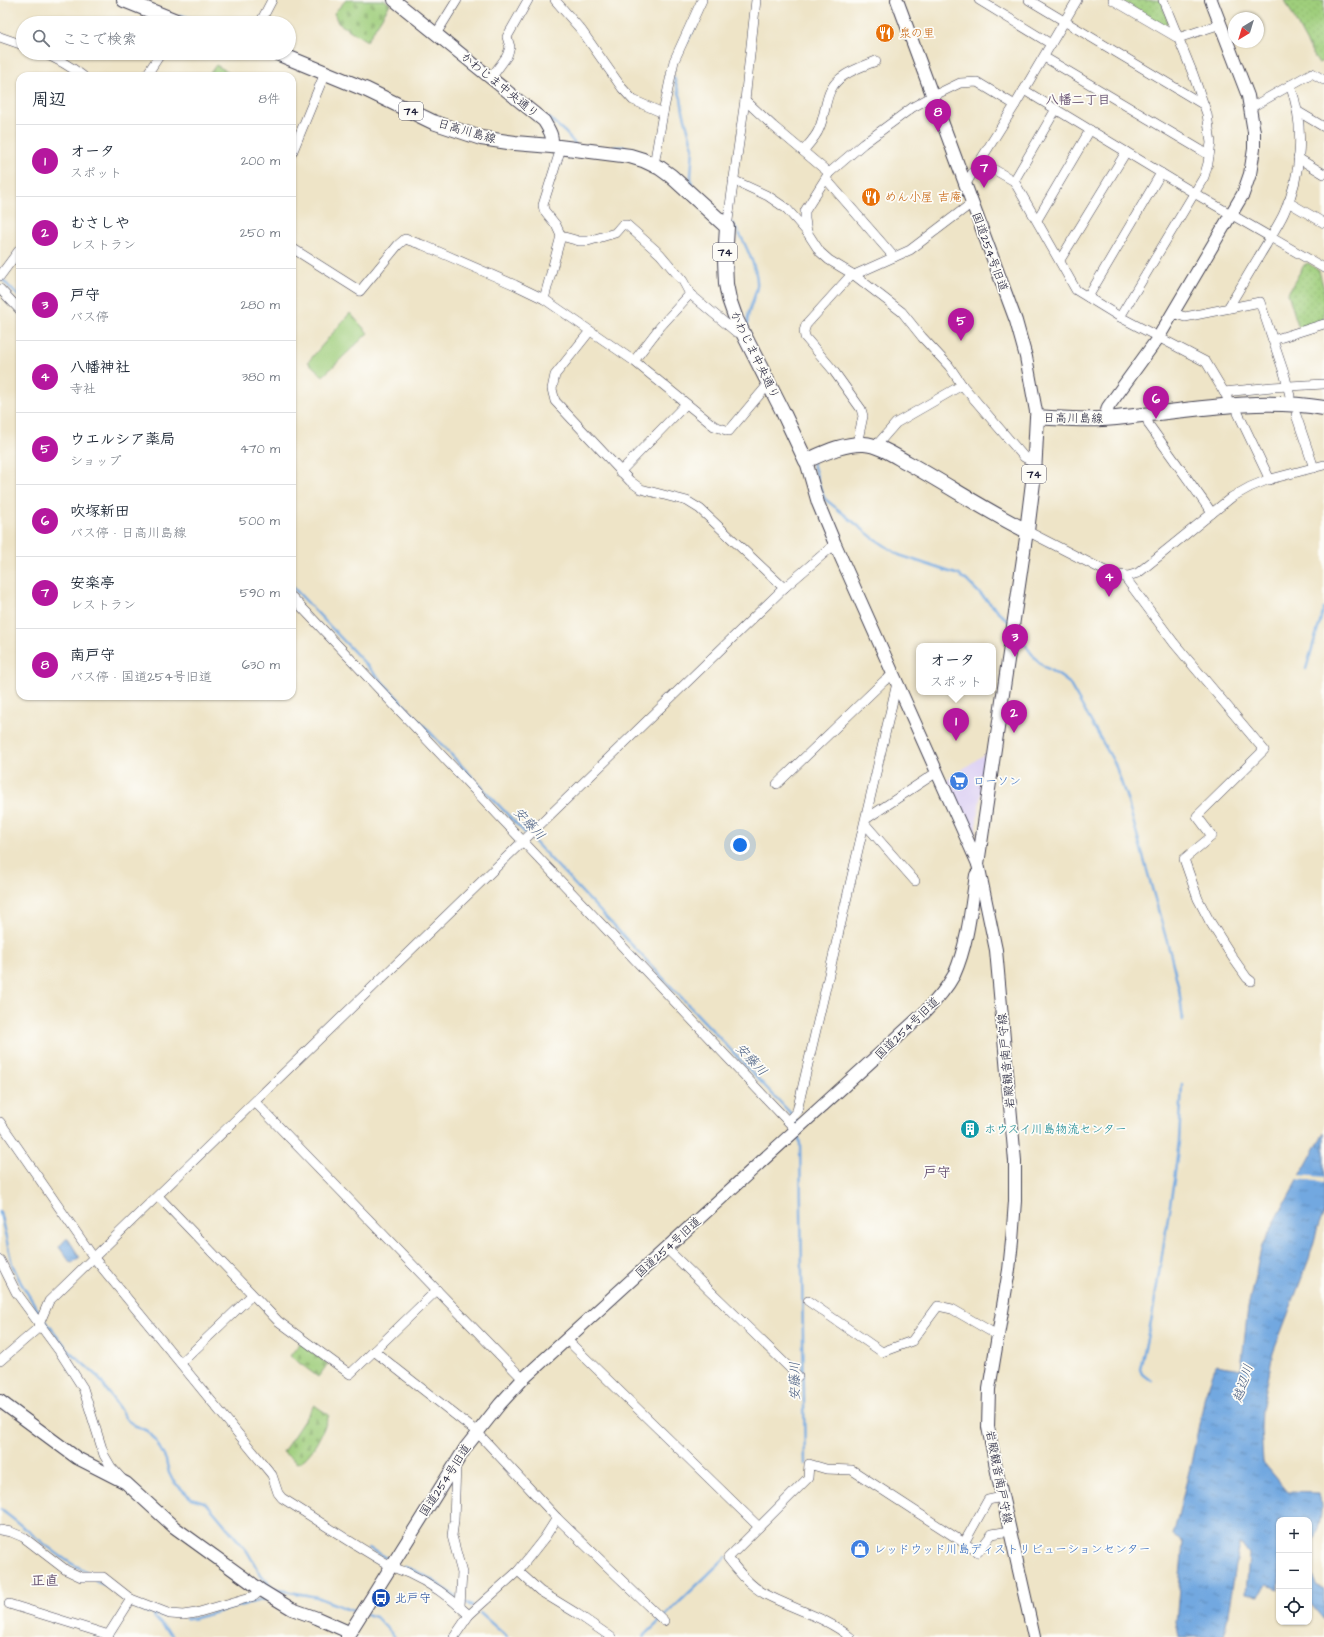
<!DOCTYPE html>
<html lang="ja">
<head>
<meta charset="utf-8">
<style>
	body { margin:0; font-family:"Architects Daughter","Klee One",sans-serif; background:#f2f2f3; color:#1f2937 }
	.controls { position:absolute; right:12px; bottom:12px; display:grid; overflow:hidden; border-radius:8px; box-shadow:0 1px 3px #0004 }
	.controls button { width:36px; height:36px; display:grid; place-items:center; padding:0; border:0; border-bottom:1px solid #e0e1e3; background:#fff; color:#1f2937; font:20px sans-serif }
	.compass { position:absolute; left:1228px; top:12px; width:36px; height:36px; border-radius:50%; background:#fff; box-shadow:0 1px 3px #0004; rotate:218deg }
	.you { position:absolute; left:740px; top:845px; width:14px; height:14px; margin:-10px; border:3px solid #fff; border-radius:50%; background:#1a73e8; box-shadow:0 0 0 6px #1a73e833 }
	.badge { display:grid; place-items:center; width:26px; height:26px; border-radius:50%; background:#b5179e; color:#fff; font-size:13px; font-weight:700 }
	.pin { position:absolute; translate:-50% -33px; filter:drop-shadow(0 1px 2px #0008) }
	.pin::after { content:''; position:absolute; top:21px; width:14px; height:12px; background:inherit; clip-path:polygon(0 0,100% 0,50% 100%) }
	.popup { position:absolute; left:916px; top:643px; width:80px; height:52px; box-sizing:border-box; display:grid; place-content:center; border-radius:8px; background:#fff; filter:drop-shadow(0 1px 3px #0005); font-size:13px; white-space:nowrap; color:#747a83 }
	.popup b { font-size:15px; color:#1f2937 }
	.popup::after { content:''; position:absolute; left:50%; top:100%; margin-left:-8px; border:8px solid transparent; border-top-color:#fff }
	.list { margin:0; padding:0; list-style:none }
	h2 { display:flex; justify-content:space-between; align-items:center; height:52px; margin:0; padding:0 16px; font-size:17px }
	h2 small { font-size:13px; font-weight:400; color:#747a83 }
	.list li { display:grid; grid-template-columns:26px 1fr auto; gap:12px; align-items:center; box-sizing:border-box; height:72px; padding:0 16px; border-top:1px solid #e0e1e3 }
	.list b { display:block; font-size:15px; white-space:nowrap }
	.list p { margin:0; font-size:13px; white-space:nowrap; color:#747a83 }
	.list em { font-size:13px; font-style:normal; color:#747a83 }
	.icon { flex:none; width:22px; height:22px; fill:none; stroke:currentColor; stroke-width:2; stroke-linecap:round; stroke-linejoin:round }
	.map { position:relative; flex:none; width:1324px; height:1637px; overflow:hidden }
	.search { position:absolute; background:#fff; box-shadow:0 1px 3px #0004; left:16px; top:16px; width:280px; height:44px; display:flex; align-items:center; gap:10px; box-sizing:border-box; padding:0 14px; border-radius:22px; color:#747a83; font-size:15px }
	.panel { position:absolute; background:#fff; box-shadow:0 1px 3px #0004; left:16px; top:72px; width:280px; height:628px; border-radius:12px }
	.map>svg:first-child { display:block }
</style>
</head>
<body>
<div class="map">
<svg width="1324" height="1637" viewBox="0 0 1324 1637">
	<defs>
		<pattern id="cemetery-stones" width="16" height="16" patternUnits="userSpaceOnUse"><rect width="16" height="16" fill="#9fce7c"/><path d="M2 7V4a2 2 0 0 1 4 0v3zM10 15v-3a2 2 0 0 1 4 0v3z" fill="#89b16c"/></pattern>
		<pattern id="park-dots" width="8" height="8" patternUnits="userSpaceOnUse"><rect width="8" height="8" fill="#9fce7c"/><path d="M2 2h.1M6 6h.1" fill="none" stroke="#89b16c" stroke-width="1.8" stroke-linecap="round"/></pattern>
		<pattern id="water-ripples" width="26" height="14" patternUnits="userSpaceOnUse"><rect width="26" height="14" fill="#72a8e0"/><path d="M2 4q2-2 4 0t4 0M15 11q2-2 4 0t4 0" fill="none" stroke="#5d88b7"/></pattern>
	</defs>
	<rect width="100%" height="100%" fill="#fdfcf7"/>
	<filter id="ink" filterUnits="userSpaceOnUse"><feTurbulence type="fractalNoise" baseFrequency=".025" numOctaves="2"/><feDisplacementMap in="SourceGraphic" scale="8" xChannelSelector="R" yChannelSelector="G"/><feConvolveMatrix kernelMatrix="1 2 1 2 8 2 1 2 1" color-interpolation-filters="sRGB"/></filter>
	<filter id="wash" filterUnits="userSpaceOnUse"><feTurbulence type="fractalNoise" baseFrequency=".012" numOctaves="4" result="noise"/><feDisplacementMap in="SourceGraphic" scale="16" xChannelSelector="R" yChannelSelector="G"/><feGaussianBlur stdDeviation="0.9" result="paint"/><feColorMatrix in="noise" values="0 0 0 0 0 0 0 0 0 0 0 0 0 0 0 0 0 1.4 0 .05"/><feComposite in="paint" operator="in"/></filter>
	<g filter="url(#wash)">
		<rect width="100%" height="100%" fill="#eee4c7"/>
		<path fill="#dfd4f4" d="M 986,753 L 987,753 L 975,834 L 969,833 L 947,780 Z"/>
		<path fill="#9fce7c" stroke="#60785c" d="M 350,313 L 368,333 L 323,376 L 308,362 Z"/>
		<g fill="url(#cemetery-stones)" stroke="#60785c">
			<path d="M 346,0 L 385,0 L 390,4 L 367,41 L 338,23 L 334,13 Z"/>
			<path d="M 216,65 L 230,73 L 228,76 L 208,76 Z"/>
			<path d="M 300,1343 L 328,1364 L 318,1377 L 290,1356 Z"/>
			<path d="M 314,1405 L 329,1415 C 324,1429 312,1459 297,1463 L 283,1452 Z"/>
		</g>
		<g fill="url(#park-dots)" stroke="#60785c">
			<path d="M 1120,0 L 1161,0 L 1168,22 L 1163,26 Z"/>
			<path d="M 1285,0 L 1324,0 L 1324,61 L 1318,63 L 1302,34 Z"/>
			<path d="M 1308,263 L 1319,271 L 1324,289 L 1324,321 L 1301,328 L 1298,326 L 1288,293 L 1304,265 Z"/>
		</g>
		<g fill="url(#water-ripples)" stroke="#4a658e">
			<path d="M 1324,1132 L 1324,1214 L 1319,1224 L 1309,1259 L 1273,1353 L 1262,1410 L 1261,1429 L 1263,1462 L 1288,1492 L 1319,1493 C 1324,1513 1320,1530 1309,1548 L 1309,1520 L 1279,1520 L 1279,1589 L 1267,1585 L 1259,1596 L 1246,1594 L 1249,1554 L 1240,1542 L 1224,1637 L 1179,1637 L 1176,1622 L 1183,1542 L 1173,1536 L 1191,1463 L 1205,1395 L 1216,1365 L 1241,1369 L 1248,1307 L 1262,1245 Z"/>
			<path d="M 66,1239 L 68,1239 L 79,1256 L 79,1258 L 72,1263 L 70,1262 L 59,1247 Z"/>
			<path d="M 1309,1570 L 1316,1584 L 1324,1588 L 1324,1620 L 1309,1602 Z"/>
		</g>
		<path fill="#eee4c7" d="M 1299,1175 L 1324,1177 L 1324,1182 L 1296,1179 Z"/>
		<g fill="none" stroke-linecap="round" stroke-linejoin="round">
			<g stroke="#72a8e0" stroke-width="2.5">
				<path d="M 180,15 L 209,23"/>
				<path d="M 687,42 L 702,10"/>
				<path d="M 674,78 L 681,98 L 683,111 L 693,148 L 691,176 L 692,188"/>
				<path d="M 549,118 L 566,133 L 575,144"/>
				<path d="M 614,147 L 625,147 L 632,150"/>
				<path d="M 732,223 C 742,235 759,271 757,286 C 755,301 745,313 748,329"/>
				<path d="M 1,278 L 20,298"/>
				<path d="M 813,463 L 821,491 L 825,499 L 872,537 L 899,555 L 959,575 L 966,580 L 1010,623"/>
				<path d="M 292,586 L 526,834"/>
				<path d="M 1017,632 C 1025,643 1031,656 1042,665 C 1051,671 1060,675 1069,683 L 1115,764 L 1127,799 L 1171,956 L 1179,989 L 1183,1021"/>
				<path d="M 1306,669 L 1324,608"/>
				<path d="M 530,837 L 796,1119 L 797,1125"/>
				<path d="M 798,1133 L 800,1144 L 805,1464"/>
				<path d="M 0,1212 L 12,1264 L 21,1283 L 41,1315"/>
				<path d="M 44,1319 L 70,1352 L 98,1377 L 127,1420 L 134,1425 L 147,1431 L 155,1439 L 166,1460 L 169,1473 L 173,1481 L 191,1498 L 204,1502 L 209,1506 L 247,1551 L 259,1572 L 269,1584 L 274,1589 L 317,1597 L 347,1609 L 359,1612"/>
				<path d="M 1151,1381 L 1142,1374 L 1140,1369 L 1152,1317 L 1174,1180 L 1179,1141 L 1182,1084"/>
				<path d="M 0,1509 C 23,1526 45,1546 69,1562 C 76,1567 84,1568 90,1575"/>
				<path d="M 369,1548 L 386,1558"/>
				<path d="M 404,1567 C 423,1572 441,1586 456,1597"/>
				<path d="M 95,1580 L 97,1582 L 106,1585"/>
				<path d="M 465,1603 L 472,1606"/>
				<path d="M 134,1606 L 143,1611 L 163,1616"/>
				<path d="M 480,1613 L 507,1637"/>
				<path d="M 366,1614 L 376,1617 L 395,1637"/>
				<path d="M 155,1615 L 154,1617 L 174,1637"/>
				<path d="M 664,1617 L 726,1557"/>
				<path d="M 186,1618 L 192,1619 L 264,1599"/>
				<path d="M 643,1637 L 660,1621"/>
			</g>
		</g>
	</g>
	<g filter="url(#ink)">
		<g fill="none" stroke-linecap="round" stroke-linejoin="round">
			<g stroke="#413f50" stroke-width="10">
				<g id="street">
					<path d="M 555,0 L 582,31 L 622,88 L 633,100 L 663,113"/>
					<path d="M 979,0 L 1051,44"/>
					<path d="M 1029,0 L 1204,105"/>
					<path d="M 1113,0 L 1178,38 L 1221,24"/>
					<path d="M 260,23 L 272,0"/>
					<path d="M 436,34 L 457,0"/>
					<path d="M 0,37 L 23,45"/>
					<path d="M 43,53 C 58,59 70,66 83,76"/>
					<path d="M 1044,57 L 1209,155"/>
					<path d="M 146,76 L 161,53"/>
					<path d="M 491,78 L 507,56 L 510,47 L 507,37 L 528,0"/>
					<path d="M 1024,90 L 1194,193 L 1324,268"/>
					<path d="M 745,100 L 773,126 L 829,173"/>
					<path d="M 1015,105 L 977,82 L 960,83 L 933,96 L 913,107 L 863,144 L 829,173 L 805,211 L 805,219 L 807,232 L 820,252 L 829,260 L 854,275 L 902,312 L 922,337 L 949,366 L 962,385 L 1024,457 L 1035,463"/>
					<path d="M 1250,108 L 1312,73 L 1324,80"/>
					<path d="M 1297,111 L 1324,127"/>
					<path d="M 561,148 L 543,205 L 544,210 L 556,225 L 561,236 L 579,241 L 588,241 L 615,233 L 622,225 L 627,225 L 660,254 L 683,281 L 690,294 L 736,332 L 742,333"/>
					<path d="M 803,151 C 808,145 816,137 819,129 C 828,109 823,88 845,75 C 854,69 866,65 876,61"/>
					<path d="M 292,153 L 325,73"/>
					<path d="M 1298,158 L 1324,174"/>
					<path d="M 981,162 L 1014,181 L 1076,290 L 1120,317 L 1206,362 L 1227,397 L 1228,405"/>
					<path d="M 654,165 L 663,113 L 674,61 L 702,0"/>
					<path d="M 826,179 L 894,257"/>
					<path d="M 733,180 L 768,196 L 787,209 L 807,232"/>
					<path d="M 1014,181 L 1056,109"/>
					<path d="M 965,185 L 1015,105 L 1077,0"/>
					<path d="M 1288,202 L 1324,223"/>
					<path d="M 1037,220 L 1090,130"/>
					<path d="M 727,227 L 745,100 L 756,0"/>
					<path d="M 292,248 L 360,291 L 398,245 L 405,239 L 423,245 L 515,285 L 544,299 L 634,361 L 714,426 L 729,431 L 766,387 L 769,386"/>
					<path d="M 1060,260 L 1126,152"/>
					<path d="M 852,274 L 806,325 L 804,331 L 805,337 L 833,370 L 861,409 L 863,416 L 857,444"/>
					<path d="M 854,275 L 910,250 L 972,203"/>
					<path d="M 0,276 L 20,249"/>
					<path d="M 0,289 L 20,310"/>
					<path d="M 1088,297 L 1161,173"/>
					<path d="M 544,299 L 561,236"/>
					<path d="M 1228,308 C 1241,287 1253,266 1266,245 C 1272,234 1279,224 1284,213 C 1302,175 1305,124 1290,85"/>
					<path d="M 1173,313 L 1185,317 L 1260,302 L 1285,376 L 1290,396"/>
					<path d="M 1120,317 L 1204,177 L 1208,163 L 1211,143 L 1207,114 L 1193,74 L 1163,0"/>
					<path d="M 590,331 L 555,375 L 552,389 L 555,401 L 630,481 L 641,489 L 687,501 L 700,509 L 784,588"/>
					<path d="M 1273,340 L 1324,324"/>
					<path d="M 634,361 L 660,327 L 690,294"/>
					<path d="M 1224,392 L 1272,387 L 1324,384"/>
					<path d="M 1238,413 L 1270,480"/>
					<path d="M 1146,415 L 1149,425 L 1212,513"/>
					<path d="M 1296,415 L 1314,468"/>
					<path d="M 875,447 L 896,423 L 962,385"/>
					<path d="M 620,472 L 686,404"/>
					<path d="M 1027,531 L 1111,574 L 1128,576 L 1138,573 L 1232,497 L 1250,487 L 1267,480 L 1324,465"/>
					<path d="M 1124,576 L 1174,643 L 1264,750 L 1197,816 L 1212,836 L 1184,859 L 1198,899 L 1209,920 L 1233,958 L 1247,978 L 1251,981"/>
					<path d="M 292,597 L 797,1131"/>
					<path d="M 777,784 L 884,681 L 893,675"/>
					<path d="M 866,819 L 937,772"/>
					<path d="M 865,824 L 915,881"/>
					<path d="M 255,1102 L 523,1379"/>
					<path d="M 788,1121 L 797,1111 L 897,683"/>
					<path d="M 0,1122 L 94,1258 L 272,1475 L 278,1493 L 282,1498 C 319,1521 354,1545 391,1566 C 397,1569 403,1571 408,1573 C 430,1583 451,1598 469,1615"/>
					<path d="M 158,1196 L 278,1321 L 350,1374 L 374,1351 L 477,1432 L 557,1518 L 664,1621"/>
					<path d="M 666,1248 L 798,1376"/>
					<path d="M 0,1260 L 16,1292 L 60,1352 L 83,1388 L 104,1455 L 111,1467 L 122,1479"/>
					<path d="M 808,1301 L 882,1352 L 912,1341 L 938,1306 L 952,1309 L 997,1335"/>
					<path d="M 566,1339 L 759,1527"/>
					<path d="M 374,1351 L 437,1290"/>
					<path d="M 0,1361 L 37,1329 L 49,1301 L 784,588 L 835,544"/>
					<path d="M 181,1363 L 252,1295"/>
					<path d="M 456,1464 L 454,1521 L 452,1536 L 462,1573 L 460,1606"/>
					<path d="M 0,1530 L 11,1532 L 23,1537 L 66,1570 L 81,1577 L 103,1577 L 131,1599 L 170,1614 L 183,1615 L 196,1613 L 254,1596 L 261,1590"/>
					<path d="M 964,1543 L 988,1500 L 1002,1497"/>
					<path d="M 518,1571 L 540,1591 L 576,1613 L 611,1637"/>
					<path d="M 9,1604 L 109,1635"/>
					<path d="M 107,1637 L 131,1599"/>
					<path d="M 454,1637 L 469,1615 L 518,1571 L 545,1537 L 557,1518"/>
					<path d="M 850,1637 C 826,1617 793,1609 765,1594 C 749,1585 739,1572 728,1558 L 808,1478 L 809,1464 L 826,1469 L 852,1470 L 978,1552 L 992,1534 L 1010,1531"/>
				</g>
			</g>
			<g stroke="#413f50" stroke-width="14">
				<g id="secondary">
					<path d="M 394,0 L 544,121 C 549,130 554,136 551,146"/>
					<path d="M 897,0 L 1016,321 L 1026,357 L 1037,417"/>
					<path d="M 1105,419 L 1108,407 L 1158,338 L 1243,194 L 1250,174 L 1254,149 L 1254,132 L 1248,96 L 1211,0"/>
					<path d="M 806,461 L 818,503 L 835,544 L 978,864"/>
					<path d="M 1027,531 L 978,864 L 996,950 L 1015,1161 L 1015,1201 L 1012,1241 L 1009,1270 L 989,1389 L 988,1427 L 999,1482 L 1034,1637"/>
					<path d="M 0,1401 L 77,1458 L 126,1483 L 174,1527 L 261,1590 L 292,1609 L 317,1618 L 344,1630 L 348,1634"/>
					<path d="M 347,1637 L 466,1447 L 500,1404 L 523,1379 L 923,1014 C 935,1002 946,990 954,975 C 968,944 971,908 976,875"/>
				</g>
			</g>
			<g stroke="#413f50" stroke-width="16">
				<g id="primary">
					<path d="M 124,0 L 181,23"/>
					<path d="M 277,53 L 367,90 L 433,122 L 481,138 L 515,143 L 551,146 L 630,156 L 643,160 L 660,168 L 671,176 L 727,227 L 725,260 L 726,284 L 729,299 L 736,319 L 782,410 L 806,461 C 824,453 844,443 864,444 C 879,445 895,456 908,463 C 948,485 986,511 1027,531 L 1034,474 L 1037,417 C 1066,419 1095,421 1125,417 C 1191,410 1257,397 1324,408"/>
				</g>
			</g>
			<use href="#street" stroke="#fff" stroke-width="9"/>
			<use href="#secondary" stroke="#fff" stroke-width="12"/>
			<use href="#primary" stroke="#fff" stroke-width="14"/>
		</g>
	</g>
	<defs>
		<g id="restaurant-disc" transform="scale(1)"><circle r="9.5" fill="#e8710a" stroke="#fdfcf7"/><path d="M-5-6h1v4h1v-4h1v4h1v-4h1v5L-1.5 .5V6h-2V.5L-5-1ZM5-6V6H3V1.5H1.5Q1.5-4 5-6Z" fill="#fff"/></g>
		<g id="supermarket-disc" transform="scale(1)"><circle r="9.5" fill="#3f7fe0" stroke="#fdfcf7"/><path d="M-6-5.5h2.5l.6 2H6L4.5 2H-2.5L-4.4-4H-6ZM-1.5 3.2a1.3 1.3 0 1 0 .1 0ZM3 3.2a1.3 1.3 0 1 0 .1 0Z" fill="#fff"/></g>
		<g id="building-disc" transform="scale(1)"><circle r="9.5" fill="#0f9aa8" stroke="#fdfcf7"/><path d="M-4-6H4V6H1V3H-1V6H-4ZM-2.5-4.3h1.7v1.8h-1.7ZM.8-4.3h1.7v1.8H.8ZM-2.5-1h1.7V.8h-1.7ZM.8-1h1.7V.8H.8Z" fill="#fff"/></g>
		<g id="shop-disc" transform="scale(1)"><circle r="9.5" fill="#3f7fe0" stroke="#fdfcf7"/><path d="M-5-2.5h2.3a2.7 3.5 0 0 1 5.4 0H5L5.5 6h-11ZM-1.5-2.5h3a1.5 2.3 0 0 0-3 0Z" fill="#fff"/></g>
		<g id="bus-disc" transform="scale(1)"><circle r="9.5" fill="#1a4fb4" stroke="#fdfcf7"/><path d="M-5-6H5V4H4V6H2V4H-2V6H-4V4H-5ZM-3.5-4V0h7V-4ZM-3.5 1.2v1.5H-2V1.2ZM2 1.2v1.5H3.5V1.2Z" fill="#fff"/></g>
	</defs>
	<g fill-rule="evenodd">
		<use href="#restaurant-disc" x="885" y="33"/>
		<use href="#restaurant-disc" x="871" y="197"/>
		<use href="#supermarket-disc" x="959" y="781"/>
		<use href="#building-disc" x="970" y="1129"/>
		<use href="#shop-disc" x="860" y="1549"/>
		<use href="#bus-disc" x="381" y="1598"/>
	</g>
	<g text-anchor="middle" stroke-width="3.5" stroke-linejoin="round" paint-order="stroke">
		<g fill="#fdfcf7" stroke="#646373" stroke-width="1">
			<rect x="399" y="102" width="24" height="18" rx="3"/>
			<rect x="713" y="243" width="24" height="18" rx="3"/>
			<rect x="1022" y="465" width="24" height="18" rx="3"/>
		</g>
		<g font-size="11" font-weight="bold" fill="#22223b">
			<text x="411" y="115">74</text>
			<text x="725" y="256">74</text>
			<text x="1034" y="478">74</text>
		</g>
		<g font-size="12" fill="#c56008" stroke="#fdfcf7" text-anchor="start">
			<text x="899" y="37">泉の里</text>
			<text x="885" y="201">めん小屋 吉庵</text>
		</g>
		<g font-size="12" fill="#22223b" stroke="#fdfcf7">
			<text transform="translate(500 85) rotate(39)" y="4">かわじま中央通り</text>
			<text transform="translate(467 131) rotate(16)" y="4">日高川島線</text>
			<text transform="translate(990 252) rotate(70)" y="4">国道254号旧道</text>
			<text transform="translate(755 355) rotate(64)" y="4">かわじま中央通り</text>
			<text transform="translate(1073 418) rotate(1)" y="4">日高川島線</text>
			<text transform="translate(907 1028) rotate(-44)" y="4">国道254号旧道</text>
			<text transform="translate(1006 1061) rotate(-95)" y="4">岩殿観音南戸守線</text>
			<text transform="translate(668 1247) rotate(-42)" y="4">国道254号旧道</text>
			<text transform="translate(999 1477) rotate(79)" y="4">岩殿観音南戸守線</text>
			<text transform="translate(445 1480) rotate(-57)" y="4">国道254号旧道</text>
		</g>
		<g font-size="12" fill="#366cbe" stroke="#fdfcf7" text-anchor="start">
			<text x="973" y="785">ローソン</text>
			<text x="874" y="1553">レッドウッド川島ディストリビューションセンター</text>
		</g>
		<g font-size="12" fill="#0d838f" stroke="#fdfcf7" text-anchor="start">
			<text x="984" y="1133">ホウスイ川島物流センター</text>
		</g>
		<g font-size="12" fill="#164399" stroke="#fdfcf7" text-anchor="start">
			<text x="395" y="1602">北戸守</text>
		</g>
		<g font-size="13" font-weight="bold" fill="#665171" stroke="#fdfcf7">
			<text x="1078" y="104">八幡二丁目</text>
		</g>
		<g font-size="13" font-style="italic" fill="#42587d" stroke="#fdfcf7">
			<text transform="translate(530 823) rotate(47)" y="5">安藤川</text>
			<text transform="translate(752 1059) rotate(47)" y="5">安藤川</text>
			<text transform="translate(794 1381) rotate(-91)" y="5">安藤川</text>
			<text transform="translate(1242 1383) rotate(-72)" y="5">越辺川</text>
		</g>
		<g font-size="14" font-weight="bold" fill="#665171" stroke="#fdfcf7">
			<text x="937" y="1177">戸守</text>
			<text x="45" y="1585">正直</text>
		</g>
	</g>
</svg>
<div class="controls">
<button>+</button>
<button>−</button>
<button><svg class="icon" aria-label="locate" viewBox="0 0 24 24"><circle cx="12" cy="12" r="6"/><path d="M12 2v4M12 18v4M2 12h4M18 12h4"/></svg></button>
</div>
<svg class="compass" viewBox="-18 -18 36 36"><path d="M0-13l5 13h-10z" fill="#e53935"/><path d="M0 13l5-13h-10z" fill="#747a83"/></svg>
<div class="you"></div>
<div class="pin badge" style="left:956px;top:741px">1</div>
<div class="popup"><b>オータ</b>スポット</div>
<div class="pin badge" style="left:1014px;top:733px">2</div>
<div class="pin badge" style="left:1015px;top:657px">3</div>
<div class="pin badge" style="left:1109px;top:597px">4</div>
<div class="pin badge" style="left:961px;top:341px">5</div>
<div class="pin badge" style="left:1156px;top:419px">6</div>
<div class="pin badge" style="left:984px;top:188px">7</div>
<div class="pin badge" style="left:938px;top:132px">8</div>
<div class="search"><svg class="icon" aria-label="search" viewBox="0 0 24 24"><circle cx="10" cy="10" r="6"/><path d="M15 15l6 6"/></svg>ここで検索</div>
<section class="panel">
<h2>周辺<small>8件</small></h2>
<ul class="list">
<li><span class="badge">1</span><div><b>オータ</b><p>スポット</p></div><em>200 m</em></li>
<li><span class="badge">2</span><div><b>むさしや</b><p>レストラン</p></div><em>250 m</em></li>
<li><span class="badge">3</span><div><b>戸守</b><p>バス停</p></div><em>280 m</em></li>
<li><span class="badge">4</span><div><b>八幡神社</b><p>寺社</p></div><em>380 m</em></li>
<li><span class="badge">5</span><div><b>ウエルシア薬局</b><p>ショップ</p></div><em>470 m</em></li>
<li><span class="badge">6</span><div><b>吹塚新田</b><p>バス停 · 日高川島線</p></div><em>500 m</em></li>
<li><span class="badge">7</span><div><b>安楽亭</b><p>レストラン</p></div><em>590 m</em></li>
<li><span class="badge">8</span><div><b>南戸守</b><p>バス停 · 国道254号旧道</p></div><em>630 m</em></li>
</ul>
</section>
</div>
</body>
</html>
